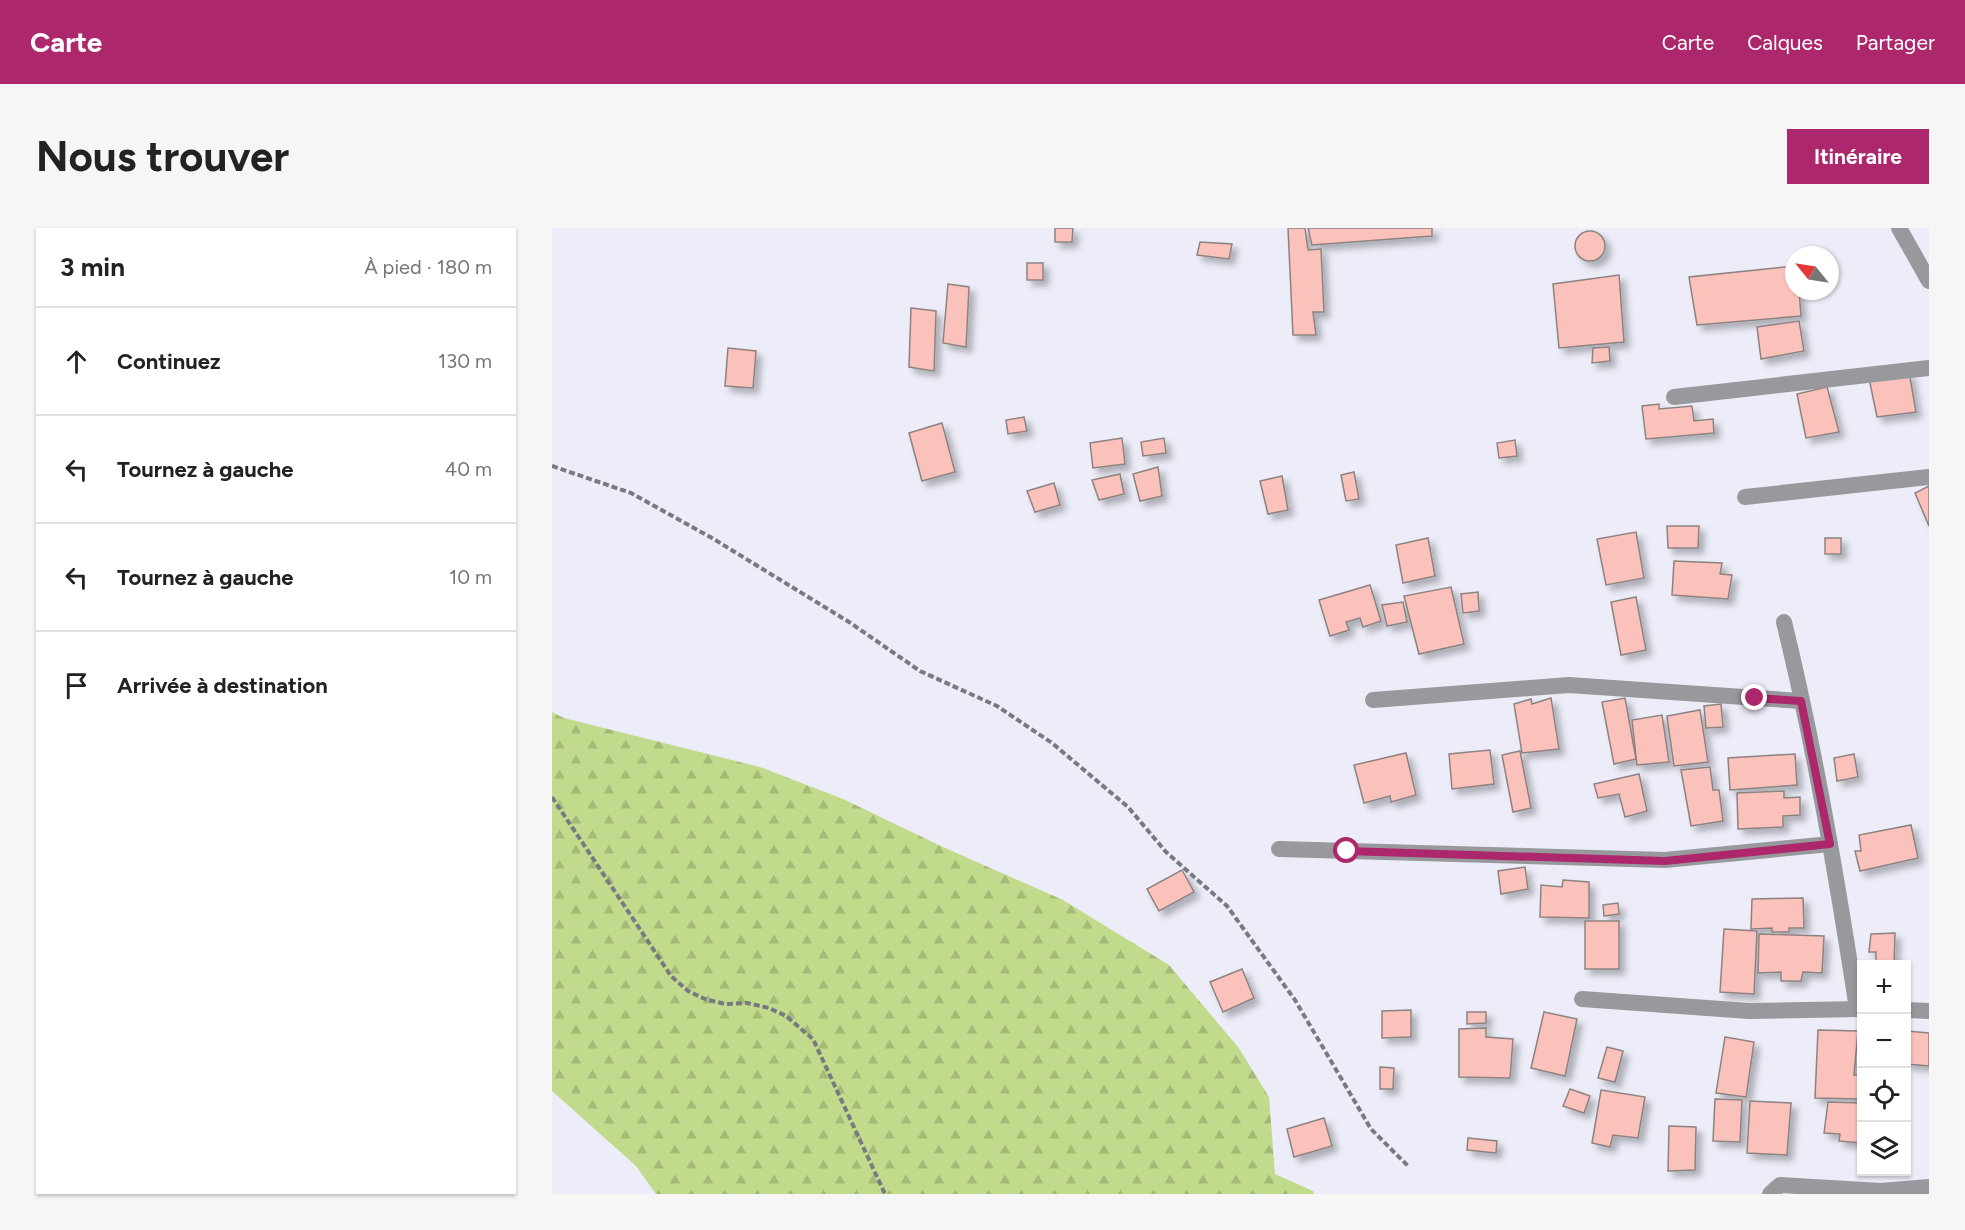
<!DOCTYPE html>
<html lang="fr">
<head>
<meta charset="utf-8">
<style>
	body { margin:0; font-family:Figtree,sans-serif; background:#f6f6f6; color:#222 }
	.controls { position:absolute; right:18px; bottom:18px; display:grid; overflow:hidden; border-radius:0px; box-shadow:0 2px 4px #0004 }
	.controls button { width:54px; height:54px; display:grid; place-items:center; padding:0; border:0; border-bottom:2px solid #e0e0e0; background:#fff; color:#222; font:30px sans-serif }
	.compass { position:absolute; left:1233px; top:18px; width:54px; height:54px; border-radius:50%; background:#fff; box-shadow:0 2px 4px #0004; rotate:300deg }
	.stop { position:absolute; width:18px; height:18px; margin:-14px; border:4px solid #ad276d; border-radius:50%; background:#fff }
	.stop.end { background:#ad276d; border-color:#fff; box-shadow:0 2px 6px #0008 }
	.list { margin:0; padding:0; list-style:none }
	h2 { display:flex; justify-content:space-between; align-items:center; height:78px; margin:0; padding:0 24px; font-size:26px }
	h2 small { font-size:20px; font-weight:400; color:#767676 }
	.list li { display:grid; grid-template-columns:39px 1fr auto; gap:18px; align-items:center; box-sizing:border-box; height:108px; padding:0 24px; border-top:2px solid #e0e0e0 }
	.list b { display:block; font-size:22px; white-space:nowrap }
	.list em { font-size:20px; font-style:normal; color:#767676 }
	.icon { flex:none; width:33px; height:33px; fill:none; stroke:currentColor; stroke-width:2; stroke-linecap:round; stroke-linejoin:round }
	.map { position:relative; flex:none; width:1377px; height:966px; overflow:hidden; border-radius:0px }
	header { display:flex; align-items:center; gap:36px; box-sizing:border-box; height:84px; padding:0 30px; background:#ad276d; color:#fff }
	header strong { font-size:28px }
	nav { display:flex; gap:33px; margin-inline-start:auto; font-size:21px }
	.intro { display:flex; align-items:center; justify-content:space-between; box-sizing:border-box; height:144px; padding:0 36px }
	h1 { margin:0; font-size:42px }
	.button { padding:15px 27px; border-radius:0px; background:#ad276d; color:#fff; font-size:21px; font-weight:700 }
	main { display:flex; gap:36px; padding:0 36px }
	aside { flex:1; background:#fff; border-radius:0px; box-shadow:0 2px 4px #0004 }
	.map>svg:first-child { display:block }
</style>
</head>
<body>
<header>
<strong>Carte</strong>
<nav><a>Carte</a><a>Calques</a><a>Partager</a></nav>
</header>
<div class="intro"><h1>Nous trouver</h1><a class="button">Itinéraire</a></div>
<main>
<aside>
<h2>3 min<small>À pied · 180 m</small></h2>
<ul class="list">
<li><svg class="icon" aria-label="ahead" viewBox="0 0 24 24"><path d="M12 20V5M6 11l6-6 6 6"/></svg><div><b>Continuez</b></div><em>130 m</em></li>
<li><svg class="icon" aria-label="left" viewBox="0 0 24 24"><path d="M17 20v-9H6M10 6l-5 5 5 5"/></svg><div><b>Tournez à gauche</b></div><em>40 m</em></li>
<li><svg class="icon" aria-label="left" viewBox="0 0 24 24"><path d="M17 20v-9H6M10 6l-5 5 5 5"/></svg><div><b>Tournez à gauche</b></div><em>10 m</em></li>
<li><svg class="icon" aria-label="arrive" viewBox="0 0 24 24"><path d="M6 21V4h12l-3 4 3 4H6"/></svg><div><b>Arrivée à destination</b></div></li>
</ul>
</aside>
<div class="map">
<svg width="1377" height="966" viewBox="0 0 1377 966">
	<defs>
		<pattern id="forest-firs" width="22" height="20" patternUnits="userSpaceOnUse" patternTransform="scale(1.5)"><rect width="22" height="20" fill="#c2da8c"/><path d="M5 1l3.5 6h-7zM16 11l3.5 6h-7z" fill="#a6ba78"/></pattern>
		<filter id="shadow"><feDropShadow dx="5.5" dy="5.5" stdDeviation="3" flood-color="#0004"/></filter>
	</defs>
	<rect width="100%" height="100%" fill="#ecedf8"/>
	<path fill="url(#forest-firs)" d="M 0,484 L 12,490 L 208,539 L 291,571 L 391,619 L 511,672 L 617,737 L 686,819 L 717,869 L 723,946 L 761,963 L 762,966 L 104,966 L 84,938 L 0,863 Z"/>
	<g fill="#fbc2bc" stroke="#8e8281" stroke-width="1.5" filter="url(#shadow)">
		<path d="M 503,0 L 521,0 L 520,14 L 503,14 Z"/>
		<path d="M 736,0 L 753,0 L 756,22 L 769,21 L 772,84 L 761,84 L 764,107 L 741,107 Z"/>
		<path d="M 756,0 L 880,0 L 880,8 L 760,17 Z"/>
		<circle cx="1038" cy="18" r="15"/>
		<path d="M 648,14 L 680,16 L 677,31 L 645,27 Z"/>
		<rect x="475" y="35" width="16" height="17"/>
		<path d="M 1242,38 L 1242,63 L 1247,63 L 1249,88 L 1145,97 L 1137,49 Z"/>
		<path d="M 1067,47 L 1072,114 L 1007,120 L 1001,56 Z"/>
		<path d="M 396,56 L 417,59 L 414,119 L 391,115 Z"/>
		<path d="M 359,80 L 384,83 L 382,143 L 357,139 Z"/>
		<path d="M 1247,93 L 1252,123 L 1209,131 L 1205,99 Z"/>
		<path d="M 1057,119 L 1058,133 L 1040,135 L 1041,120 Z"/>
		<path d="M 176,120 L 204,123 L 201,160 L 173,158 Z"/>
		<path d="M 1357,144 L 1364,184 L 1325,189 L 1317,150 Z"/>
		<path d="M 1275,159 L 1287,204 L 1254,210 L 1245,166 Z"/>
		<path d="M 1107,176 L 1107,181 L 1140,178 L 1142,193 L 1161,191 L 1162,205 L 1094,211 L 1090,178 Z"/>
		<path d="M 472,189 L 475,203 L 456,206 L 454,192 Z"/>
		<path d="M 390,195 L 403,244 L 370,253 L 357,205 Z"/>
		<path d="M 570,210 L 573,236 L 541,240 L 538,215 Z"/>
		<path d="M 612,210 L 614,225 L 591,228 L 589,214 Z"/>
		<path d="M 963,212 L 965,228 L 947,230 L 945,215 Z"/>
		<path d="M 606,239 L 610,268 L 588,273 L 581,246 Z"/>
		<path d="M 802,244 L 807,271 L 794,273 L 789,247 Z"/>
		<path d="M 568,246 L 572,266 L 547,272 L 540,252 Z"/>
		<path d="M 730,248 L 736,282 L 716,286 L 708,253 Z"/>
		<path d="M 502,255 L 508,277 L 483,284 L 475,263 Z"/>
		<path d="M 1377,258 L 1377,298 L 1363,265 Z"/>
		<path d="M 1115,298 L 1147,298 L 1146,320 L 1116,320 Z"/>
		<path d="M 1084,304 L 1092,350 L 1054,357 L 1045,311 Z"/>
		<path d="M 876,310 L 883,348 L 851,355 L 844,317 Z"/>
		<rect x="1273" y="310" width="16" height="16"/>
		<path d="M 1122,333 L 1170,335 L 1168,346 L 1180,347 L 1176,371 L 1120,367 Z"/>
		<path d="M 818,357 L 829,393 L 811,399 L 808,390 L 794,394 L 797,402 L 778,408 L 767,372 Z"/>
		<path d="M 899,359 L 912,416 L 867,426 L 852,368 Z"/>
		<path d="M 926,364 L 927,383 L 911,385 L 909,366 Z"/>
		<path d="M 1084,369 L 1094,422 L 1069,427 L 1059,374 Z"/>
		<path d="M 851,374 L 855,394 L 835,398 L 830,377 Z"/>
		<path d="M 999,470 L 1007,521 L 970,525 L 962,476 L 979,471 L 980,476 Z"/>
		<path d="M 1073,470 L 1084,531 L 1062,536 L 1050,474 Z"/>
		<path d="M 1169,476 L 1171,499 L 1154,500 L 1152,478 Z"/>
		<path d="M 1148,482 L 1156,534 L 1122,538 L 1115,488 Z"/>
		<path d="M 1110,487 L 1117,534 L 1085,537 L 1080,492 Z"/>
		<path d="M 938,522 L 942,556 L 900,561 L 897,526 Z"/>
		<path d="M 968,523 L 979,580 L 961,584 L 950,527 Z"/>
		<path d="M 854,525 L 864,567 L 839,574 L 838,568 L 812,575 L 802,537 Z"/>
		<path d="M 1243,526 L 1245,557 L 1178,562 L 1176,530 Z"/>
		<path d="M 1302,526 L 1306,549 L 1285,553 L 1282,530 Z"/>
		<path d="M 1158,539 L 1161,562 L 1167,562 L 1171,593 L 1139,598 L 1129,542 Z"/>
		<path d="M 1087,546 L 1095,583 L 1073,589 L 1067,566 L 1046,570 L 1042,556 Z"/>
		<path d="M 1232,563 L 1232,570 L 1248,569 L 1248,587 L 1231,588 L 1231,599 L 1186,601 L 1185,565 Z"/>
		<path d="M 1359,597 L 1366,630 L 1308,643 L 1303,623 L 1309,623 L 1307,607 Z"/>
		<path d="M 973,639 L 976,661 L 949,666 L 946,643 Z"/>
		<path d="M 630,642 L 642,664 L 607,683 L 595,661 Z"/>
		<path d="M 1011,652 L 1037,654 L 1037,690 L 988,689 L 989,657 L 1010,659 Z"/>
		<path d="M 1251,670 L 1252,700 L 1237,700 L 1237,704 L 1220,704 L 1220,700 L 1199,701 L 1200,671 Z"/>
		<path d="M 1066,675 L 1067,686 L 1052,688 L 1051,677 Z"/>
		<rect x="1033" y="693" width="34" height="48"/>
		<path d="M 1172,701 L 1205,703 L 1202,766 L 1168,764 Z"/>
		<path d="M 1343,705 L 1342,736 L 1324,736 L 1324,724 L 1317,724 L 1319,706 Z"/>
		<path d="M 1207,706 L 1272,708 L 1270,745 L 1251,744 L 1249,753 L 1229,753 L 1229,744 L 1206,745 Z"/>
		<path d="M 690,741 L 702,770 L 671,784 L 658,754 Z"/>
		<path d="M 859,782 L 859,809 L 830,810 L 830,783 Z"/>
		<path d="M 915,784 L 934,784 L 934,795 L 915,796 Z"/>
		<path d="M 992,784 L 1025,791 L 1013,848 L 979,840 Z"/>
		<path d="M 934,800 L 934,809 L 961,811 L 958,850 L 907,849 L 907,801 Z"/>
		<path d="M 1266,802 L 1306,803 L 1302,847 L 1308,847 L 1308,871 L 1263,870 Z"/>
		<path d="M 1354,803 L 1377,805 L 1377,838 L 1354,836 Z"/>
		<path d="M 1173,809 L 1202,814 L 1194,869 L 1164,865 Z"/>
		<path d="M 1055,819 L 1071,823 L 1063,854 L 1046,850 Z"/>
		<path d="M 828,839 L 842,840 L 841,861 L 828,861 Z"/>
		<path d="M 1018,861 L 1038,868 L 1032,885 L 1011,878 Z"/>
		<path d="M 1049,862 L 1093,869 L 1086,910 L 1061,907 L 1058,919 L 1040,915 Z"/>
		<path d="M 1163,871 L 1190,872 L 1188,914 L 1161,913 Z"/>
		<path d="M 1198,873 L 1239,875 L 1235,927 L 1195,925 Z"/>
		<path d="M 1276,874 L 1310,875 L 1310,915 L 1287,913 L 1288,906 L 1272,905 Z"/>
		<path d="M 772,890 L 780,918 L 742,929 L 735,901 Z"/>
		<path d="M 1117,898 L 1144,899 L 1143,942 L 1116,943 Z"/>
		<path d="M 916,910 L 945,913 L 944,925 L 915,922 Z"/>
	</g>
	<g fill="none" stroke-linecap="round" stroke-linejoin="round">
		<g stroke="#797981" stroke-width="4" stroke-dasharray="6 3" stroke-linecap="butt">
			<path d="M 0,238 L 79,265 L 160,310 L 297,394 L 368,443 L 445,478 L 500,515 L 576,579 L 614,624 L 675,678 L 743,772 L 819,901 L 857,939"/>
			<path d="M 0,569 L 119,748 L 136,763 L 153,771 L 173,776 L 195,775 L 217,780 L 234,788 L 261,811 L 333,966"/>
		</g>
		<g stroke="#97999d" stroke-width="16">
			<path d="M 1347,0 L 1377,53"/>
			<path d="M 1122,169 L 1377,140"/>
			<path d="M 1193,269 L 1377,249"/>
			<path d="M 1232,394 C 1263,521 1285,651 1305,781"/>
			<path d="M 821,472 L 1017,457 L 1249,473"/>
			<path d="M 727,621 L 1113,632 L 1278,616"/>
			<path d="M 1030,771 L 1197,783 L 1310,781"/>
			<path d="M 1354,782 L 1377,783"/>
			<path d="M 1218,966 L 1228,957 L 1329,963 L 1377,959"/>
		</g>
	</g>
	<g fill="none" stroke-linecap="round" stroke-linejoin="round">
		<path stroke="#ad276d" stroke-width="8" d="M 795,623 L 1113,633 L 1278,616 L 1249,473 L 1203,470"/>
	</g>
</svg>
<div class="controls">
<button>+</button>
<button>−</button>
<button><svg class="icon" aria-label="locate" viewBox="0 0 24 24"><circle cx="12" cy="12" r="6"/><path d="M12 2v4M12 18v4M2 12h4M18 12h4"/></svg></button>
<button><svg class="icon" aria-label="layers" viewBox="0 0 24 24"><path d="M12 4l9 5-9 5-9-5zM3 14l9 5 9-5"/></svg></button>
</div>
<svg class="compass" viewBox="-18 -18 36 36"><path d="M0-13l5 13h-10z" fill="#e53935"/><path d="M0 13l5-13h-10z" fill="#767676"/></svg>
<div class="stop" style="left:795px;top:623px"></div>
<div class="stop end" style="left:1203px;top:470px"></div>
</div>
</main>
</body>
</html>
